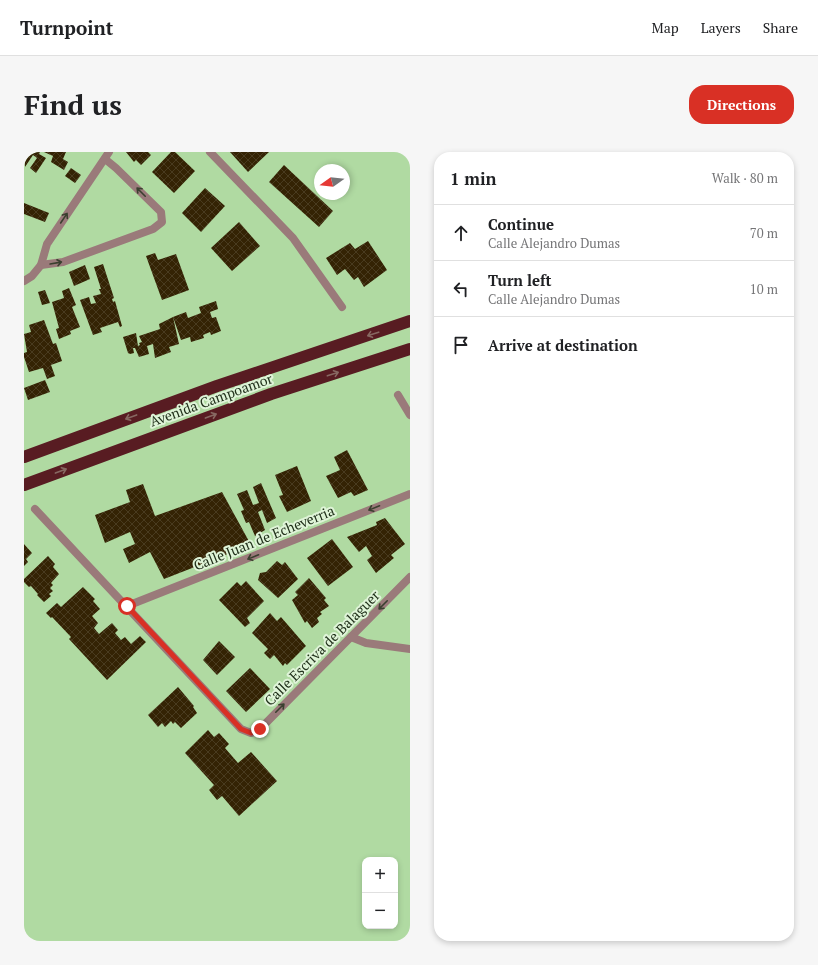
<!DOCTYPE html>
<html lang="en">
<head>
<meta charset="utf-8">
<style>
	body { margin:0; font-family:"PT Serif",serif; background:#f6f6f6; color:#202124 }
	.controls { position:absolute; right:12px; bottom:12px; display:grid; overflow:hidden; border-radius:8px; box-shadow:0 2px 6px #0003 }
	.controls button { width:36px; height:36px; display:grid; place-items:center; padding:0; border:0; border-bottom:1px solid #e0e0e0; background:#fff; color:#202124; font:20px sans-serif }
	.compass { position:absolute; left:290px; top:12px; width:36px; height:36px; border-radius:50%; background:#fff; box-shadow:0 2px 6px #0003; rotate:255deg }
	.stop { position:absolute; width:12px; height:12px; margin:-9px; border:3px solid #d93025; border-radius:50%; background:#fff }
	.stop.end { background:#d93025; border-color:#fff; box-shadow:0 1px 4px #0008 }
	.list { margin:0; padding:0; list-style:none }
	h2 { display:flex; justify-content:space-between; align-items:center; height:52px; margin:0; padding:0 16px; font-size:17px }
	h2 small { font-size:13px; font-weight:400; color:#757577 }
	.list li { display:grid; grid-template-columns:26px 1fr auto; gap:12px; align-items:center; box-sizing:border-box; height:56px; padding:0 16px; border-top:1px solid #e0e0e0 }
	.list b { display:block; font-size:15px; white-space:nowrap }
	.list p { margin:0; font-size:13px; white-space:nowrap; color:#757577 }
	.list em { font-size:13px; font-style:normal; color:#757577 }
	.icon { flex:none; width:22px; height:22px; fill:none; stroke:currentColor; stroke-width:2; stroke-linecap:round; stroke-linejoin:round }
	.map { position:relative; flex:none; width:386px; height:789px; overflow:hidden; border-radius:16px }
	header { display:flex; align-items:center; gap:24px; box-sizing:border-box; height:56px; padding:0 20px; background:#fff; border-bottom:1px solid #e0e0e0 }
	header strong { font-size:19px }
	nav { display:flex; gap:22px; margin-inline-start:auto; font-size:14px }
	.intro { display:flex; align-items:center; justify-content:space-between; box-sizing:border-box; height:96px; padding:0 24px }
	h1 { margin:0; font-size:28px }
	.button { padding:10px 18px; border-radius:16px; background:#d93025; color:#fff; font-size:14px; font-weight:700 }
	main { display:flex; gap:24px; padding:0 24px }
	aside { flex:1; background:#fff; border-radius:16px; box-shadow:0 2px 6px #0003 }
	.map>svg:first-child { display:block }
</style>
</head>
<body>
<header>
<strong>Turnpoint</strong>
<nav><a>Map</a><a>Layers</a><a>Share</a></nav>
</header>
<div class="intro"><h1>Find us</h1><a class="button">Directions</a></div>
<main>
<div class="map">
<svg width="386" height="789" viewBox="0 0 386 789">
	<defs>
		<pattern id="building-cross-hatch" width="8" height="8" patternUnits="userSpaceOnUse"><rect width="8" height="8" fill="#342304"/><path d="M0 0l8 8M0 8l8-8" fill="none" stroke="#493b1f"/></pattern>
	</defs>
	<rect width="100%" height="100%" fill="#b0daa2"/>
	<g fill="url(#building-cross-hatch)">
		<path d="M 0,0 L 16,0 L 15,2 L 22,6 L 12,21 L 6,16 L 13,6 L 9,3 L 1,15 Z"/>
		<path d="M 20,0 L 42,0 L 39,7 L 44,10 L 40,18 L 27,10 L 29,4 Z"/>
		<path d="M 102,0 L 124,0 L 127,3 L 117,13 L 112,8 L 110,10 Z"/>
		<path d="M 147,0 L 151,0 L 171,19 L 150,41 L 128,20 Z"/>
		<path d="M 206,0 L 245,0 L 224,20 Z"/>
		<path d="M 260,13 L 309,59 L 295,75 L 245,30 Z"/>
		<path d="M 47,16 L 57,23 L 51,31 L 41,24 Z"/>
		<path d="M 181,36 L 201,54 L 177,80 L 158,61 Z"/>
		<path d="M 0,51 L 25,61 L 21,70 L 0,62 Z"/>
		<path d="M 215,70 L 236,94 L 208,119 L 187,96 Z"/>
		<path d="M 344,89 L 363,118 L 340,135 L 334,125 L 330,128 L 321,117 L 313,123 L 302,106 L 326,91 L 331,97 Z"/>
		<path d="M 131,101 L 134,108 L 152,102 L 165,138 L 138,148 L 122,104 Z"/>
		<path d="M 79,112 L 90,146 L 88,147 L 89,150 L 91,149 L 98,174 L 96,175 L 94,170 L 76,176 L 78,180 L 69,183 L 56,148 L 65,145 L 67,152 L 72,151 L 69,144 L 77,142 L 75,137 L 77,137 L 70,115 Z"/>
		<path d="M 61,113 L 66,127 L 50,134 L 45,120 Z"/>
		<path d="M 45,136 L 52,153 L 48,155 L 56,175 L 46,179 L 47,182 L 35,187 L 32,177 L 35,176 L 28,150 L 40,146 L 38,139 Z"/>
		<path d="M 21,138 L 26,151 L 18,153 L 14,140 Z"/>
		<path d="M 192,149 L 194,157 L 186,160 L 188,166 L 192,165 L 197,179 L 187,183 L 186,180 L 179,183 L 180,186 L 167,190 L 166,185 L 157,188 L 149,165 L 155,192 L 145,195 L 147,200 L 131,206 L 129,192 L 123,194 L 125,202 L 115,205 L 111,196 L 109,196 L 110,201 L 106,202 L 104,201 L 99,185 L 112,181 L 114,194 L 116,193 L 115,191 L 118,190 L 115,184 L 136,177 L 135,172 L 149,165 L 162,160 L 164,166 L 177,161 L 175,155 Z"/>
		<path d="M 20,168 L 29,192 L 32,191 L 38,209 L 27,213 L 31,224 L 23,227 L 19,216 L 5,220 L 0,205 L 0,201 L 3,200 L 0,182 L 7,180 L 5,173 Z"/>
		<path d="M 21,228 L 26,240 L 4,248 L 0,236 Z"/>
		<path d="M 323,298 L 344,338 L 330,344 L 327,340 L 314,346 L 302,324 L 316,318 L 310,305 Z"/>
		<path d="M 273,314 L 287,349 L 263,360 L 255,344 L 259,343 L 251,323 Z"/>
		<path d="M 237,331 L 252,366 L 243,371 L 238,358 L 234,360 L 241,378 L 231,384 L 225,370 L 222,371 L 217,359 L 220,358 L 213,342 L 223,338 L 229,353 L 235,351 L 229,335 Z"/>
		<path d="M 119,332 L 131,364 L 198,340 L 227,393 L 140,427 L 126,400 L 105,411 L 99,397 L 111,392 L 106,380 L 81,391 L 71,363 L 106,350 L 102,338 Z"/>
		<path d="M 361,366 L 381,392 L 367,403 L 370,406 L 352,421 L 343,408 L 348,404 L 342,394 L 335,400 L 323,385 L 353,373 L 352,370 Z"/>
		<path d="M 308,387 L 329,415 L 304,434 L 283,406 Z"/>
		<path d="M 0,392 L 8,401 L 2,407 L 4,410 L 0,414 Z"/>
		<path d="M 24,404 L 31,412 L 29,415 L 35,422 L 27,431 L 29,433 L 26,436 L 29,439 L 25,442 L 27,444 L 20,450 L 13,443 L 14,442 L 7,434 L 5,435 L 0,430 L 0,427 Z"/>
		<path d="M 253,409 L 258,413 L 261,410 L 274,427 L 254,446 L 234,428 L 236,421 L 242,420 Z"/>
		<path d="M 285,426 L 302,446 L 300,448 L 305,454 L 296,460 L 298,462 L 293,466 L 295,470 L 288,476 L 283,469 L 281,471 L 268,448 L 274,443 L 271,440 Z"/>
		<path d="M 222,429 L 240,449 L 223,466 L 226,471 L 221,475 L 195,448 L 213,430 L 217,434 Z"/>
		<path d="M 59,435 L 71,447 L 69,449 L 76,457 L 68,464 L 74,471 L 70,476 L 75,482 L 88,471 L 94,478 L 91,481 L 97,488 L 101,485 L 107,492 L 116,484 L 122,490 L 83,528 L 45,487 L 47,485 L 28,465 L 27,466 L 22,461 L 33,451 L 37,455 Z"/>
		<path d="M 246,461 L 253,469 L 257,465 L 282,494 L 263,513 L 261,511 L 259,514 L 250,503 L 246,507 L 240,501 L 244,497 L 228,481 Z"/>
		<path d="M 195,489 L 211,505 L 193,523 L 179,508 Z"/>
		<path d="M 226,516 L 246,537 L 222,560 L 202,539 Z"/>
		<path d="M 154,535 L 170,554 L 169,555 L 173,561 L 157,576 L 151,570 L 149,572 L 147,569 L 141,575 L 138,571 L 134,575 L 124,563 Z"/>
		<path d="M 184,578 L 190,585 L 195,581 L 205,592 L 201,596 L 214,611 L 227,600 L 253,629 L 215,664 L 198,644 L 193,648 L 185,638 L 190,633 L 161,601 Z"/>
	</g>
	<g fill="none" stroke-linecap="round" stroke-linejoin="round">
		<g stroke="#9a7a7a" stroke-width="8">
			<path d="M 186,0 L 269,86 L 318,155"/>
			<path d="M 17,113 L 23,92 L 85,0"/>
			<path d="M 0,129 L 8,124 L 17,113 L 39,110 L 129,77 L 138,70 L 137,60 L 92,16 L 81,7"/>
			<path d="M 374,243 L 386,263"/>
			<path d="M 11,357 L 217,577 L 227,581 L 236,577 L 386,425"/>
			<path d="M 103,454 L 386,342"/>
			<path d="M 327,485 L 342,491 L 386,497"/>
		</g>
		<g stroke="#581c22" stroke-width="12">
			<path d="M 0,305 L 193,234 L 386,169"/>
			<path d="M 0,333 L 247,242 L 386,197"/>
		</g>
	</g>
	<defs><path id="oneway-shaft" d="M-6 0H5M1.5-3L5.5 0L1.5 3" fill="none" stroke-width="1.6" stroke-linecap="round" stroke-linejoin="round"/></defs>
	<g stroke="#3a402f">
		<use href="#oneway-shaft" transform="translate(117 40) rotate(-135)"/>
		<use href="#oneway-shaft" transform="translate(40 66) rotate(-56)"/>
		<use href="#oneway-shaft" transform="translate(32 111) rotate(-10)"/>
		<use href="#oneway-shaft" transform="translate(350 356) rotate(158)"/>
		<use href="#oneway-shaft" transform="translate(229 405) rotate(158)"/>
		<use href="#oneway-shaft" transform="translate(359 453) rotate(135)"/>
		<use href="#oneway-shaft" transform="translate(256 556) rotate(-45)"/>
	</g>
	<g stroke="#876862">
		<use href="#oneway-shaft" transform="translate(349 182) rotate(162)"/>
		<use href="#oneway-shaft" transform="translate(309 222) rotate(-18)"/>
		<use href="#oneway-shaft" transform="translate(187 264) rotate(-20)"/>
		<use href="#oneway-shaft" transform="translate(107 265) rotate(160)"/>
		<use href="#oneway-shaft" transform="translate(37 319) rotate(-20)"/>
	</g>
	<g fill="none" stroke-linecap="round" stroke-linejoin="round">
		<path stroke="#d93025" stroke-width="5" d="M 103,454 L 217,577 L 227,581 L 236,577"/>
	</g>
	<g text-anchor="middle" stroke-width="4" stroke-linejoin="round" paint-order="stroke">
		<g font-size="14" fill="#22321c" stroke="#dff4d8">
			<text transform="translate(187 248) rotate(-20)" y="5">Avenida Campoamor</text>
			<text transform="translate(240 386) rotate(-22)" y="5">Calle Juan de Echeverria</text>
			<text transform="translate(298 496) rotate(-45)" y="5">Calle Escriva de Balaguer</text>
		</g>
	</g>
</svg>
<div class="controls">
<button>+</button>
<button>−</button>
</div>
<svg class="compass" viewBox="-18 -18 36 36"><path d="M0-13l5 13h-10z" fill="#e53935"/><path d="M0 13l5-13h-10z" fill="#757577"/></svg>
<div class="stop" style="left:103px;top:454px"></div>
<div class="stop end" style="left:236px;top:577px"></div>
</div>
<aside>
<h2>1 min<small>Walk · 80 m</small></h2>
<ul class="list">
<li><svg class="icon" aria-label="ahead" viewBox="0 0 24 24"><path d="M12 20V5M6 11l6-6 6 6"/></svg><div><b>Continue</b><p>Calle Alejandro Dumas</p></div><em>70 m</em></li>
<li><svg class="icon" aria-label="left" viewBox="0 0 24 24"><path d="M17 20v-9H6M10 6l-5 5 5 5"/></svg><div><b>Turn left</b><p>Calle Alejandro Dumas</p></div><em>10 m</em></li>
<li><svg class="icon" aria-label="arrive" viewBox="0 0 24 24"><path d="M6 21V4h12l-3 4 3 4H6"/></svg><div><b>Arrive at destination</b></div></li>
</ul>
</aside>
</main>
</body>
</html>
